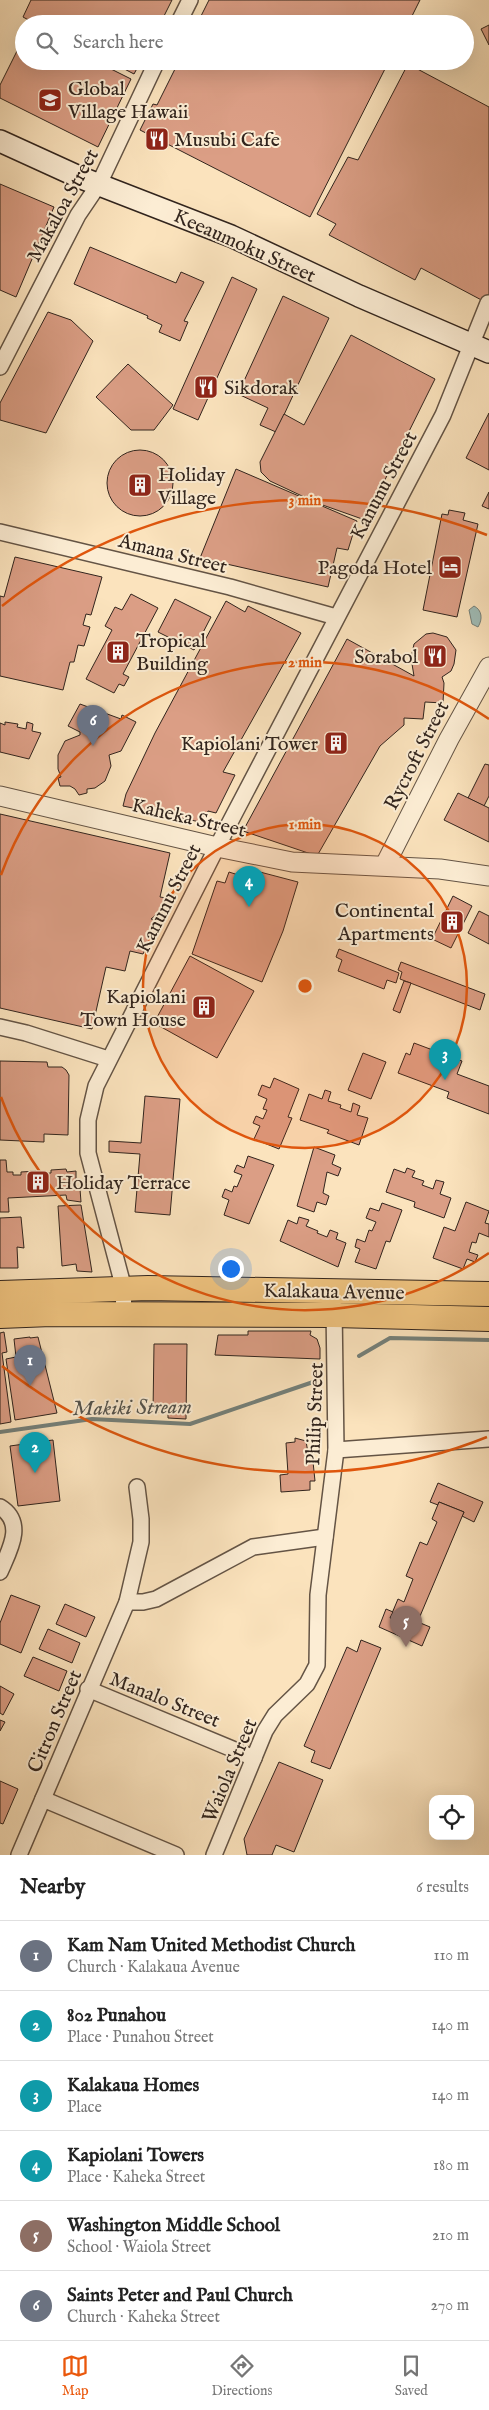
<!DOCTYPE html>
<html lang="en">
<head>
<meta charset="utf-8">
<style>
	body { margin:0; font-family:"IM FELL English",serif; background:#f2f2f2; color:#222 }
	.controls { position:absolute; right:15px; bottom:15px; display:grid; overflow:hidden; border-radius:10px; box-shadow:0 5px 20px #0002 }
	.controls button { width:45px; height:45px; display:grid; place-items:center; padding:0; border:0; border-bottom:1px solid #e0e0e0; background:#fff; color:#222; font:25px sans-serif }
	.you { position:absolute; left:230px; top:1268px; width:18px; height:18px; margin:-12px; border:4px solid #fff; border-radius:50%; background:#1a73e8; box-shadow:0 0 0 8px #1a73e833 }
	.badge { display:grid; place-items:center; width:32px; height:32px; border-radius:50%; background:#ea580c; color:#fff; font-size:16px; font-weight:700 }
	.pin { position:absolute; translate:-50% -41px; filter:drop-shadow(0 1px 2px #0008) }
	.pin::after { content:''; position:absolute; top:26px; width:18px; height:15px; background:inherit; clip-path:polygon(0 0,100% 0,50% 100%) }
	.list { margin:0; padding:0; list-style:none }
	h2 { display:flex; justify-content:space-between; align-items:center; height:65px; margin:0; padding:0 20px; font-size:21px }
	h2 small { font-size:16px; font-weight:400; color:#767676 }
	.list li { display:grid; grid-template-columns:32px 1fr auto; gap:15px; align-items:center; box-sizing:border-box; height:70px; padding:0 20px; border-top:1px solid #e0e0e0 }
	.list b { display:block; font-size:19px; white-space:nowrap }
	.list p { margin:0; font-size:16px; white-space:nowrap; color:#767676 }
	.list em { font-size:16px; font-style:normal; color:#767676 }
	.icon { flex:none; width:28px; height:28px; fill:none; stroke:currentColor; stroke-width:2; stroke-linecap:round; stroke-linejoin:round }
	.map { position:relative; flex:none; width:489px; height:1855px; overflow:hidden }
	.search { position:absolute; background:#fff; box-shadow:0 5px 20px #0002; left:15px; right:15px; top:15px; height:55px; display:flex; align-items:center; gap:12px; box-sizing:border-box; padding:0 18px; border-radius:28px; color:#767676; font-size:19px }
	.sheet { height:485px; background:#fff }
	nav { display:flex; justify-content:space-around; align-items:center; box-sizing:border-box; height:70px; border-top:1px solid #e0e0e0; background:#fff; font-size:14px; color:#767676 }
	nav a { display:grid; justify-items:center; gap:2px }
	nav .on { color:#ea580c }
	.map>svg:first-child { display:block }
</style>
</head>
<body>
<div class="map">
<svg width="489" height="1855" viewBox="0 0 489 1855">
	<rect width="100%" height="100%" fill="#fbe3bd"/>
	<filter id="stains"><feTurbulence type="fractalNoise" baseFrequency=".004" numOctaves="4"/><feColorMatrix values="0 0 0 0 .2 0 0 0 0 .09 0 0 0 0 .02 0 0 0 .5 -.17"/></filter>
	<radialGradient id="worn" r=".72"><stop offset=".6" stop-color="#630" stop-opacity="0"/><stop offset="1" stop-color="#630" stop-opacity=".3"/></radialGradient>
	<path fill="#a0bdb8" stroke="#74807a" d="M 474,606 C 482,610 483,619 478,627 L 472,624 L 469,610 Z"/>
	<g fill="none" stroke-linecap="round" stroke-linejoin="round">
		<g stroke="#74807a" stroke-width="4">
			<path d="M 359,1356 L 390,1338 L 489,1340"/>
			<path d="M 0,1432 L 92,1419 L 190,1424 L 319,1380"/>
		</g>
	</g>
	<g fill="#db9e85" stroke="#31241d">
		<path d="M 31,0 L 172,0 L 160,24 L 36,24 L 23,17 Z"/>
		<path d="M 209,0 L 420,0 L 408,24 L 197,24 Z"/>
		<path d="M 489,25 L 489,45 L 481,29 Z"/>
		<path d="M 24,37 L 24,61 L 95,61 L 131,79 L 98,147 L 0,98 L 0,85 Z"/>
		<path d="M 109,61 L 141,61 L 134,74 Z"/>
		<path d="M 179,61 L 389,61 L 310,217 L 140,130 L 153,104 L 157,105 Z"/>
		<path d="M 408,64 L 489,107 L 489,304 L 421,268 L 415,280 L 329,235 L 336,224 L 317,214 L 348,157 L 358,160 Z"/>
		<path d="M 0,184 L 54,207 L 16,297 L 0,290 Z"/>
		<path d="M 90,247 L 176,283 L 181,272 L 204,282 L 184,321 L 188,322 L 180,341 L 159,332 L 162,325 L 147,318 L 148,316 L 74,284 Z"/>
		<path d="M 232,277 L 257,289 L 198,420 L 173,409 Z"/>
		<path d="M 283,296 L 329,318 L 276,432 L 260,425 L 268,408 L 238,394 Z"/>
		<path d="M 48,312 L 71,320 L 93,341 L 46,433 L 0,420 L 0,403 Z"/>
		<path d="M 351,335 L 435,379 L 365,520 L 317,503 L 270,481 L 261,472 L 260,462 L 284,414 L 304,425 Z"/>
		<path d="M 128,364 L 173,405 L 154,430 L 131,430 L 96,397 Z"/>
		<path d="M 489,413 L 489,470 L 466,458 Z"/>
		<circle cx="140" cy="483" r="33"/>
		<path d="M 236,469 L 357,521 L 348,550 L 337,548 L 328,587 L 200,558 Z"/>
		<path d="M 489,492 L 489,509 L 482,506 Z"/>
		<path d="M 449,510 L 465,513 L 463,520 L 478,524 L 457,617 L 423,610 L 442,514 L 448,515 Z"/>
		<path d="M 15,557 L 102,577 L 91,615 L 86,614 L 83,625 L 90,627 L 84,646 L 78,645 L 74,662 L 70,662 L 63,690 L 0,676 L 0,596 L 4,597 Z"/>
		<path d="M 131,594 L 158,608 L 123,674 L 129,677 L 124,686 L 119,684 L 114,693 L 86,679 L 112,630 L 105,626 L 115,607 L 122,610 Z"/>
		<path d="M 175,599 L 211,617 L 194,650 L 158,632 Z"/>
		<path d="M 226,601 L 245,612 L 248,606 L 301,633 L 223,772 L 235,775 L 216,813 L 208,811 L 205,823 L 123,806 L 126,794 L 155,733 Z"/>
		<path d="M 433,633 L 447,637 L 456,650 L 454,664 L 451,671 L 442,677 L 444,683 L 443,703 L 425,702 L 423,719 L 404,718 L 404,725 L 380,746 L 317,856 L 243,831 L 347,639 L 414,676 L 411,658 L 414,644 L 426,634 Z"/>
		<path d="M 80,704 L 121,719 L 122,715 L 136,722 L 121,751 L 109,755 L 111,766 L 105,781 L 95,788 L 87,789 L 87,793 L 79,795 L 75,789 L 70,786 L 60,786 L 58,778 L 61,777 L 58,769 L 58,755 L 65,741 L 80,735 L 80,732 L 68,726 Z"/>
		<path d="M 5,722 L 18,724 L 17,727 L 26,729 L 27,722 L 33,724 L 32,731 L 41,733 L 29,759 L 0,752 L 0,723 L 5,725 Z"/>
		<path d="M 485,764 L 489,765 L 489,796 L 484,806 L 468,798 Z"/>
		<path d="M 458,793 L 489,808 L 489,842 L 444,820 Z"/>
		<path d="M 0,814 L 170,853 L 160,897 L 173,899 L 164,916 L 157,914 L 151,919 L 155,920 L 151,937 L 143,954 L 130,951 L 125,971 L 106,967 L 92,1029 L 0,1008 Z"/>
		<path d="M 229,872 L 257,881 L 260,872 L 298,882 L 283,931 L 262,982 L 192,954 L 217,881 L 225,883 Z"/>
		<path d="M 453,896 L 472,906 L 451,948 L 432,939 Z"/>
		<path d="M 479,911 L 489,916 L 489,944 L 468,933 Z"/>
		<path d="M 339,949 L 399,973 L 396,983 L 387,980 L 384,989 L 338,971 L 342,960 L 336,957 Z"/>
		<path d="M 190,956 L 254,991 L 217,1058 L 154,1023 Z"/>
		<path d="M 401,962 L 485,994 L 480,1010 L 400,979 L 402,972 L 398,970 Z"/>
		<path d="M 404,981 L 411,983 L 400,1013 L 393,1010 Z"/>
		<path d="M 414,1043 L 462,1061 L 457,1074 L 489,1086 L 489,1114 L 447,1098 L 449,1092 L 398,1073 L 406,1053 L 410,1055 Z"/>
		<path d="M 363,1053 L 386,1062 L 371,1099 L 348,1090 Z"/>
		<path d="M 0,1061 L 47,1062 L 48,1067 L 62,1067 L 66,1070 L 69,1075 L 68,1135 L 44,1134 L 44,1142 L 0,1140 Z"/>
		<path d="M 274,1078 L 299,1089 L 288,1117 L 292,1118 L 279,1149 L 254,1139 L 260,1126 L 253,1123 L 256,1116 L 263,1119 L 267,1110 L 263,1109 L 267,1099 L 258,1095 L 262,1085 L 270,1088 Z"/>
		<path d="M 325,1090 L 331,1092 L 328,1101 L 341,1105 L 340,1108 L 351,1112 L 353,1103 L 360,1106 L 357,1115 L 368,1118 L 359,1145 L 327,1133 L 329,1130 L 300,1120 L 309,1094 L 322,1099 Z"/>
		<path d="M 145,1096 L 180,1099 L 170,1215 L 135,1212 L 140,1154 L 109,1152 L 109,1141 L 141,1143 Z"/>
		<path d="M 314,1147 L 335,1155 L 332,1164 L 341,1168 L 338,1176 L 327,1172 L 323,1193 L 329,1196 L 326,1205 L 317,1202 L 314,1212 L 297,1206 Z"/>
		<path d="M 248,1156 L 274,1165 L 249,1224 L 224,1215 L 229,1200 L 222,1197 L 225,1189 L 232,1192 L 234,1186 L 237,1187 L 242,1175 L 234,1172 L 237,1165 L 244,1168 Z"/>
		<path d="M 0,1160 L 6,1160 L 7,1172 L 13,1172 L 13,1175 L 21,1175 L 21,1172 L 36,1171 L 36,1174 L 51,1173 L 51,1170 L 66,1169 L 67,1172 L 76,1171 L 76,1189 L 80,1189 L 81,1202 L 67,1200 L 66,1195 L 8,1198 L 9,1212 L 0,1212 Z"/>
		<path d="M 407,1168 L 415,1171 L 412,1177 L 424,1181 L 422,1185 L 433,1189 L 436,1180 L 444,1182 L 440,1194 L 451,1198 L 444,1218 L 414,1207 L 415,1202 L 386,1192 L 394,1169 L 405,1173 Z"/>
		<path d="M 466,1202 L 489,1211 L 485,1223 L 489,1224 L 489,1237 L 479,1233 L 476,1243 L 472,1242 L 469,1252 L 478,1255 L 475,1262 L 467,1259 L 463,1269 L 433,1258 L 444,1227 L 455,1231 Z"/>
		<path d="M 382,1203 L 402,1210 L 390,1242 L 386,1241 L 376,1269 L 355,1262 L 360,1249 L 355,1247 L 357,1239 L 365,1242 L 369,1230 L 372,1231 L 376,1222 L 366,1218 L 370,1208 L 379,1211 Z"/>
		<path d="M 81,1205 L 92,1272 L 77,1271 L 76,1264 L 62,1266 L 58,1206 Z"/>
		<path d="M 21,1217 L 24,1248 L 17,1247 L 18,1268 L 0,1268 L 0,1218 Z"/>
		<path d="M 299,1217 L 309,1220 L 306,1226 L 318,1231 L 317,1233 L 327,1237 L 330,1230 L 338,1233 L 336,1239 L 346,1243 L 338,1267 L 280,1241 L 288,1220 L 297,1224 Z"/>
		<path d="M 248,1331 L 311,1331 L 310,1335 L 317,1339 L 320,1348 L 320,1359 L 215,1355 L 218,1335 L 248,1335 Z"/>
		<path d="M 4,1332 L 7,1352 L 2,1353 L 11,1422 L 0,1424 L 0,1333 Z"/>
		<path d="M 30,1337 L 30,1338 L 38,1337 L 57,1413 L 15,1420 L 6,1359 L 16,1357 L 14,1339 Z"/>
		<path d="M 154,1344 L 187,1344 L 186,1419 L 168,1418 L 168,1413 L 153,1412 Z"/>
		<path d="M 295,1438 L 306,1441 L 308,1453 L 312,1452 L 315,1481 L 310,1481 L 310,1490 L 281,1492 L 280,1475 L 288,1474 L 286,1443 L 295,1442 Z"/>
		<path d="M 53,1440 L 60,1501 L 18,1506 L 10,1446 Z"/>
		<path d="M 438,1483 L 483,1502 L 474,1522 L 462,1516 L 464,1512 L 439,1502 L 438,1505 L 430,1502 Z"/>
		<path d="M 439,1502 L 464,1512 L 415,1628 L 390,1618 L 398,1599 L 404,1602 L 413,1579 L 406,1576 L 420,1542 L 427,1545 L 437,1522 L 432,1519 Z"/>
		<path d="M 11,1595 L 40,1606 L 21,1653 L 0,1644 L 0,1623 Z"/>
		<path d="M 65,1604 L 95,1617 L 86,1637 L 56,1624 Z"/>
		<path d="M 386,1609 L 393,1612 L 390,1618 L 415,1628 L 418,1622 L 430,1627 L 422,1646 L 379,1627 Z"/>
		<path d="M 48,1629 L 80,1643 L 72,1663 L 39,1649 Z"/>
		<path d="M 361,1640 L 381,1648 L 330,1769 L 311,1762 L 315,1751 L 304,1746 L 347,1647 L 357,1652 Z"/>
		<path d="M 33,1657 L 67,1671 L 59,1691 L 24,1676 Z"/>
		<path d="M 0,1686 L 14,1694 L 3,1715 L 0,1713 Z"/>
		<path d="M 0,1720 L 5,1722 L 0,1731 Z"/>
		<path d="M 279,1762 L 323,1780 L 294,1852 L 276,1845 L 272,1855 L 247,1855 L 244,1839 Z"/>
		<path d="M 0,1781 L 18,1789 L 3,1824 L 0,1823 Z"/>
	</g>
	<g fill="none" stroke-linecap="round" stroke-linejoin="round">
		<g stroke="#645445" stroke-width="18">
			<g id="minor">
				<path d="M 178,24 L 190,0"/>
				<path d="M 0,367 L 78,215 L 99,184 L 157,61"/>
				<path d="M 0,532 L 230,587 L 336,617"/>
				<path d="M 0,1027 L 26,1033 L 108,1059"/>
				<path d="M 123,1316 L 124,1289 L 88,1153 L 88,1120 L 96,1086 L 217,847 L 443,415 L 488,303"/>
				<path d="M 336,1450 L 489,1439"/>
				<path d="M 0,1507 C 26,1523 9,1551 0,1572"/>
				<path d="M 127,1602 L 143,1602 L 156,1599 L 253,1547 L 325,1537"/>
				<path d="M 88,1689 L 254,1758"/>
				<path d="M 43,1799 L 176,1855"/>
				<path d="M 19,1855 L 127,1602 L 141,1542 L 141,1519 L 137,1487"/>
				<path d="M 214,1855 L 265,1731 L 275,1715 L 307,1684 L 317,1665 L 318,1595 L 336,1450 L 334,1307"/>
			</g>
		</g>
		<g stroke="#645445" stroke-width="21">
			<g id="tertiary">
				<path d="M 0,796 L 217,847 L 292,862 L 440,869 L 489,876"/>
				<path d="M 385,865 L 449,739 L 489,667"/>
			</g>
		</g>
		<g stroke="#31241d" stroke-width="24">
			<path id="secondary" d="M 0,141 L 79,177 L 231,236 L 359,296 L 489,352"/>
		</g>
		<g stroke="#31241d" stroke-width="26">
			<g id="primary">
				<path d="M 0,1293 L 148,1288 L 489,1294"/>
				<path d="M 0,1316 L 51,1314 L 334,1315 L 489,1319"/>
			</g>
		</g>
		<use href="#minor" stroke="#fcedd4" stroke-width="15"/>
		<use href="#tertiary" stroke="#fcedd4" stroke-width="19"/>
		<use href="#secondary" stroke="#fcedd4" stroke-width="21"/>
		<use href="#primary" stroke="#eec27e" stroke-width="24"/>
	</g>
	<circle cx="305" cy="986" r="162" fill="#df560d" fill-opacity=".12"/>
	<g fill="none" stroke="#df560d" stroke-width="2.5">
		<circle cx="305" cy="986" r="162"/>
		<path d="M489 1253A324 324 0 0 1 1 1097M1 875A324 324 0 0 1 489 719"/>
		<path d="M487 1437A486 486 0 0 1 2 1366M2 606A486 486 0 0 1 487 535"/>
	</g>
	<defs>
		<g id="school-square" transform="scale(1.25)"><rect x="-9" y="-9" width="18" height="18" rx="4" fill="#8f2418" stroke="#fcedd4"/><path d="M0-5L7-2L0 1L-7-2ZM-4 1L0 2.5L4 1V4Q0 6-4 4Z" fill="#fff"/></g>
		<g id="restaurant-square" transform="scale(1.25)"><rect x="-9" y="-9" width="18" height="18" rx="4" fill="#8f2418" stroke="#fcedd4"/><path d="M-5-6h1v4h1v-4h1v4h1v-4h1v5L-1.5 .5V6h-2V.5L-5-1ZM5-6V6H3V1.5H1.5Q1.5-4 5-6Z" fill="#fff"/></g>
		<g id="building-square" transform="scale(1.25)"><rect x="-9" y="-9" width="18" height="18" rx="4" fill="#8f2418" stroke="#fcedd4"/><path d="M-4-6H4V6H1V3H-1V6H-4ZM-2.5-4.3h1.7v1.8h-1.7ZM.8-4.3h1.7v1.8H.8ZM-2.5-1h1.7V.8h-1.7ZM.8-1h1.7V.8H.8Z" fill="#fff"/></g>
		<g id="hotel-square" transform="scale(1.25)"><rect x="-9" y="-9" width="18" height="18" rx="4" fill="#8f2418" stroke="#fcedd4"/><path d="M-6-4.5h1.5V1H6V5H4.5V3h-9V5H-6ZM-4 0a1.8 1.8 0 1 1 3.6 0ZM.5 0V-2.5h3Q6-2.5 6 0Z" fill="#fff"/></g>
	</defs>
	<g fill-rule="evenodd">
		<use href="#school-square" x="50" y="100"/>
		<use href="#restaurant-square" x="157" y="139"/>
		<use href="#restaurant-square" x="206" y="387"/>
		<use href="#building-square" x="140" y="485"/>
		<use href="#hotel-square" x="450" y="567"/>
		<use href="#building-square" x="118" y="652"/>
		<use href="#restaurant-square" x="435" y="656"/>
		<use href="#building-square" x="336" y="743"/>
		<use href="#building-square" x="452" y="922"/>
		<use href="#building-square" x="204" y="1007"/>
		<use href="#building-square" x="38" y="1182"/>
	</g>
	<g text-anchor="middle" stroke-width="4" stroke-linejoin="round" paint-order="stroke">
		<g font-size="20" fill="#31241d" stroke="#fcedd4" text-anchor="start">
			<text x="68" y="95">Global<tspan x="68" dy="23">Village Hawaii</tspan></text>
			<text x="174" y="146">Musubi Cafe</text>
			<text x="224" y="394">Sikdorak</text>
			<text x="158" y="481">Holiday<tspan x="158" dy="23">Village</tspan></text>
			<text x="432" y="574" text-anchor="end">Pagoda Hotel</text>
			<text x="136" y="647">Tropical<tspan x="136" dy="23">Building</tspan></text>
			<text x="418" y="663" text-anchor="end">Sorabol</text>
			<text x="318" y="750" text-anchor="end">Kapiolani Tower</text>
			<text x="434" y="917" text-anchor="end">Continental<tspan x="434" dy="23">Apartments</tspan></text>
			<text x="186" y="1003" text-anchor="end">Kapiolani<tspan x="186" dy="23">Town House</tspan></text>
			<text x="56" y="1189">Holiday Terrace</text>
		</g>
		<g font-size="20" fill="#31241d" stroke="#fcedd4">
			<text transform="translate(62 205) rotate(-61)" y="7">Makaloa Street</text>
			<text transform="translate(245 245) rotate(24)" y="7">Keeaumoku Street</text>
			<text transform="translate(383 485) rotate(-62)" y="7">Kanunu Street</text>
			<text transform="translate(173 553) rotate(14)" y="7">Amana Street</text>
			<text transform="translate(416 755) rotate(-63)" y="7">Rycroft Street</text>
			<text transform="translate(189 817) rotate(13)" y="7">Kaheka Street</text>
			<text transform="translate(168 898) rotate(-63)" y="7">Kanunu Street</text>
			<text transform="translate(334 1291) rotate(1)" y="7">Kalakaua Avenue</text>
			<text transform="translate(314 1414) rotate(-88)" y="7">Philip Street</text>
			<text transform="translate(165 1699) rotate(22)" y="7">Manalo Street</text>
			<text transform="translate(54 1721) rotate(-67)" y="7">Citron Street</text>
			<text transform="translate(229 1770) rotate(-67)" y="7">Waiola Street</text>
		</g>
		<g font-size="21" font-style="italic" fill="#52524c" stroke="#fcedd4">
			<text transform="translate(132 1407) rotate(-1)" y="7">Makiki Stream</text>
		</g>
	</g>
	<circle cx="305" cy="986" r="8" fill="#df560d" stroke="#fcedd4" stroke-width="2.5"/>
	<g font-size="15" text-anchor="middle" font-weight="bold" fill="#df560d" stroke="#fcedd4" stroke-width="4" stroke-linejoin="round" paint-order="stroke">
		<text x="305" y="505">3 min</text>
		<text x="305" y="667">2 min</text>
		<text x="305" y="829">1 min</text>
	</g>
	<rect width="100%" height="100%" filter="url(#stains)"/>
	<rect width="100%" height="100%" fill="url(#worn)"/>
</svg>
<div class="controls">
<button><svg class="icon" aria-label="locate" viewBox="0 0 24 24"><circle cx="12" cy="12" r="6"/><path d="M12 2v4M12 18v4M2 12h4M18 12h4"/></svg></button>
</div>
<div class="you"></div>
<div class="pin badge" style="left:30px;top:1386px;background:#6b7280">1</div>
<div class="pin badge" style="left:35px;top:1473px;background:#0f9aa8">2</div>
<div class="pin badge" style="left:445px;top:1080px;background:#0f9aa8">3</div>
<div class="pin badge" style="left:249px;top:907px;background:#0f9aa8">4</div>
<div class="pin badge" style="left:406px;top:1647px;background:#8d6e63">5</div>
<div class="pin badge" style="left:93px;top:746px;background:#6b7280">6</div>
<div class="search"><svg class="icon" aria-label="search" viewBox="0 0 24 24"><circle cx="10" cy="10" r="6"/><path d="M15 15l6 6"/></svg>Search here</div>
</div>
<section class="sheet">
<h2>Nearby<small>6 results</small></h2>
<ul class="list">
<li><span class="badge" style="background:#6b7280">1</span><div><b>Kam Nam United Methodist Church</b><p>Church · Kalakaua Avenue</p></div><em>110 m</em></li>
<li><span class="badge" style="background:#0f9aa8">2</span><div><b>802 Punahou</b><p>Place · Punahou Street</p></div><em>140 m</em></li>
<li><span class="badge" style="background:#0f9aa8">3</span><div><b>Kalakaua Homes</b><p>Place</p></div><em>140 m</em></li>
<li><span class="badge" style="background:#0f9aa8">4</span><div><b>Kapiolani Towers</b><p>Place · Kaheka Street</p></div><em>180 m</em></li>
<li><span class="badge" style="background:#8d6e63">5</span><div><b>Washington Middle School</b><p>School · Waiola Street</p></div><em>210 m</em></li>
<li><span class="badge" style="background:#6b7280">6</span><div><b>Saints Peter and Paul Church</b><p>Church · Kaheka Street</p></div><em>270 m</em></li>
</ul>
</section>
<nav>
<a class="on"><svg class="icon" aria-label="map" viewBox="0 0 24 24"><path d="M3 6l6-2 6 2 6-2v14l-6 2-6-2-6 2zM9 4v14M15 6v14"/></svg>Map</a>
<a><svg class="icon" aria-label="directions" viewBox="0 0 24 24"><path d="M12 3l9 9-9 9-9-9zM9 14v-3h6M13 9l2 2-2 2"/></svg>Directions</a>
<a><svg class="icon" aria-label="saved" viewBox="0 0 24 24"><path d="M7 4h10v16l-5-4-5 4z"/></svg>Saved</a>
</nav>
</body>
</html>
